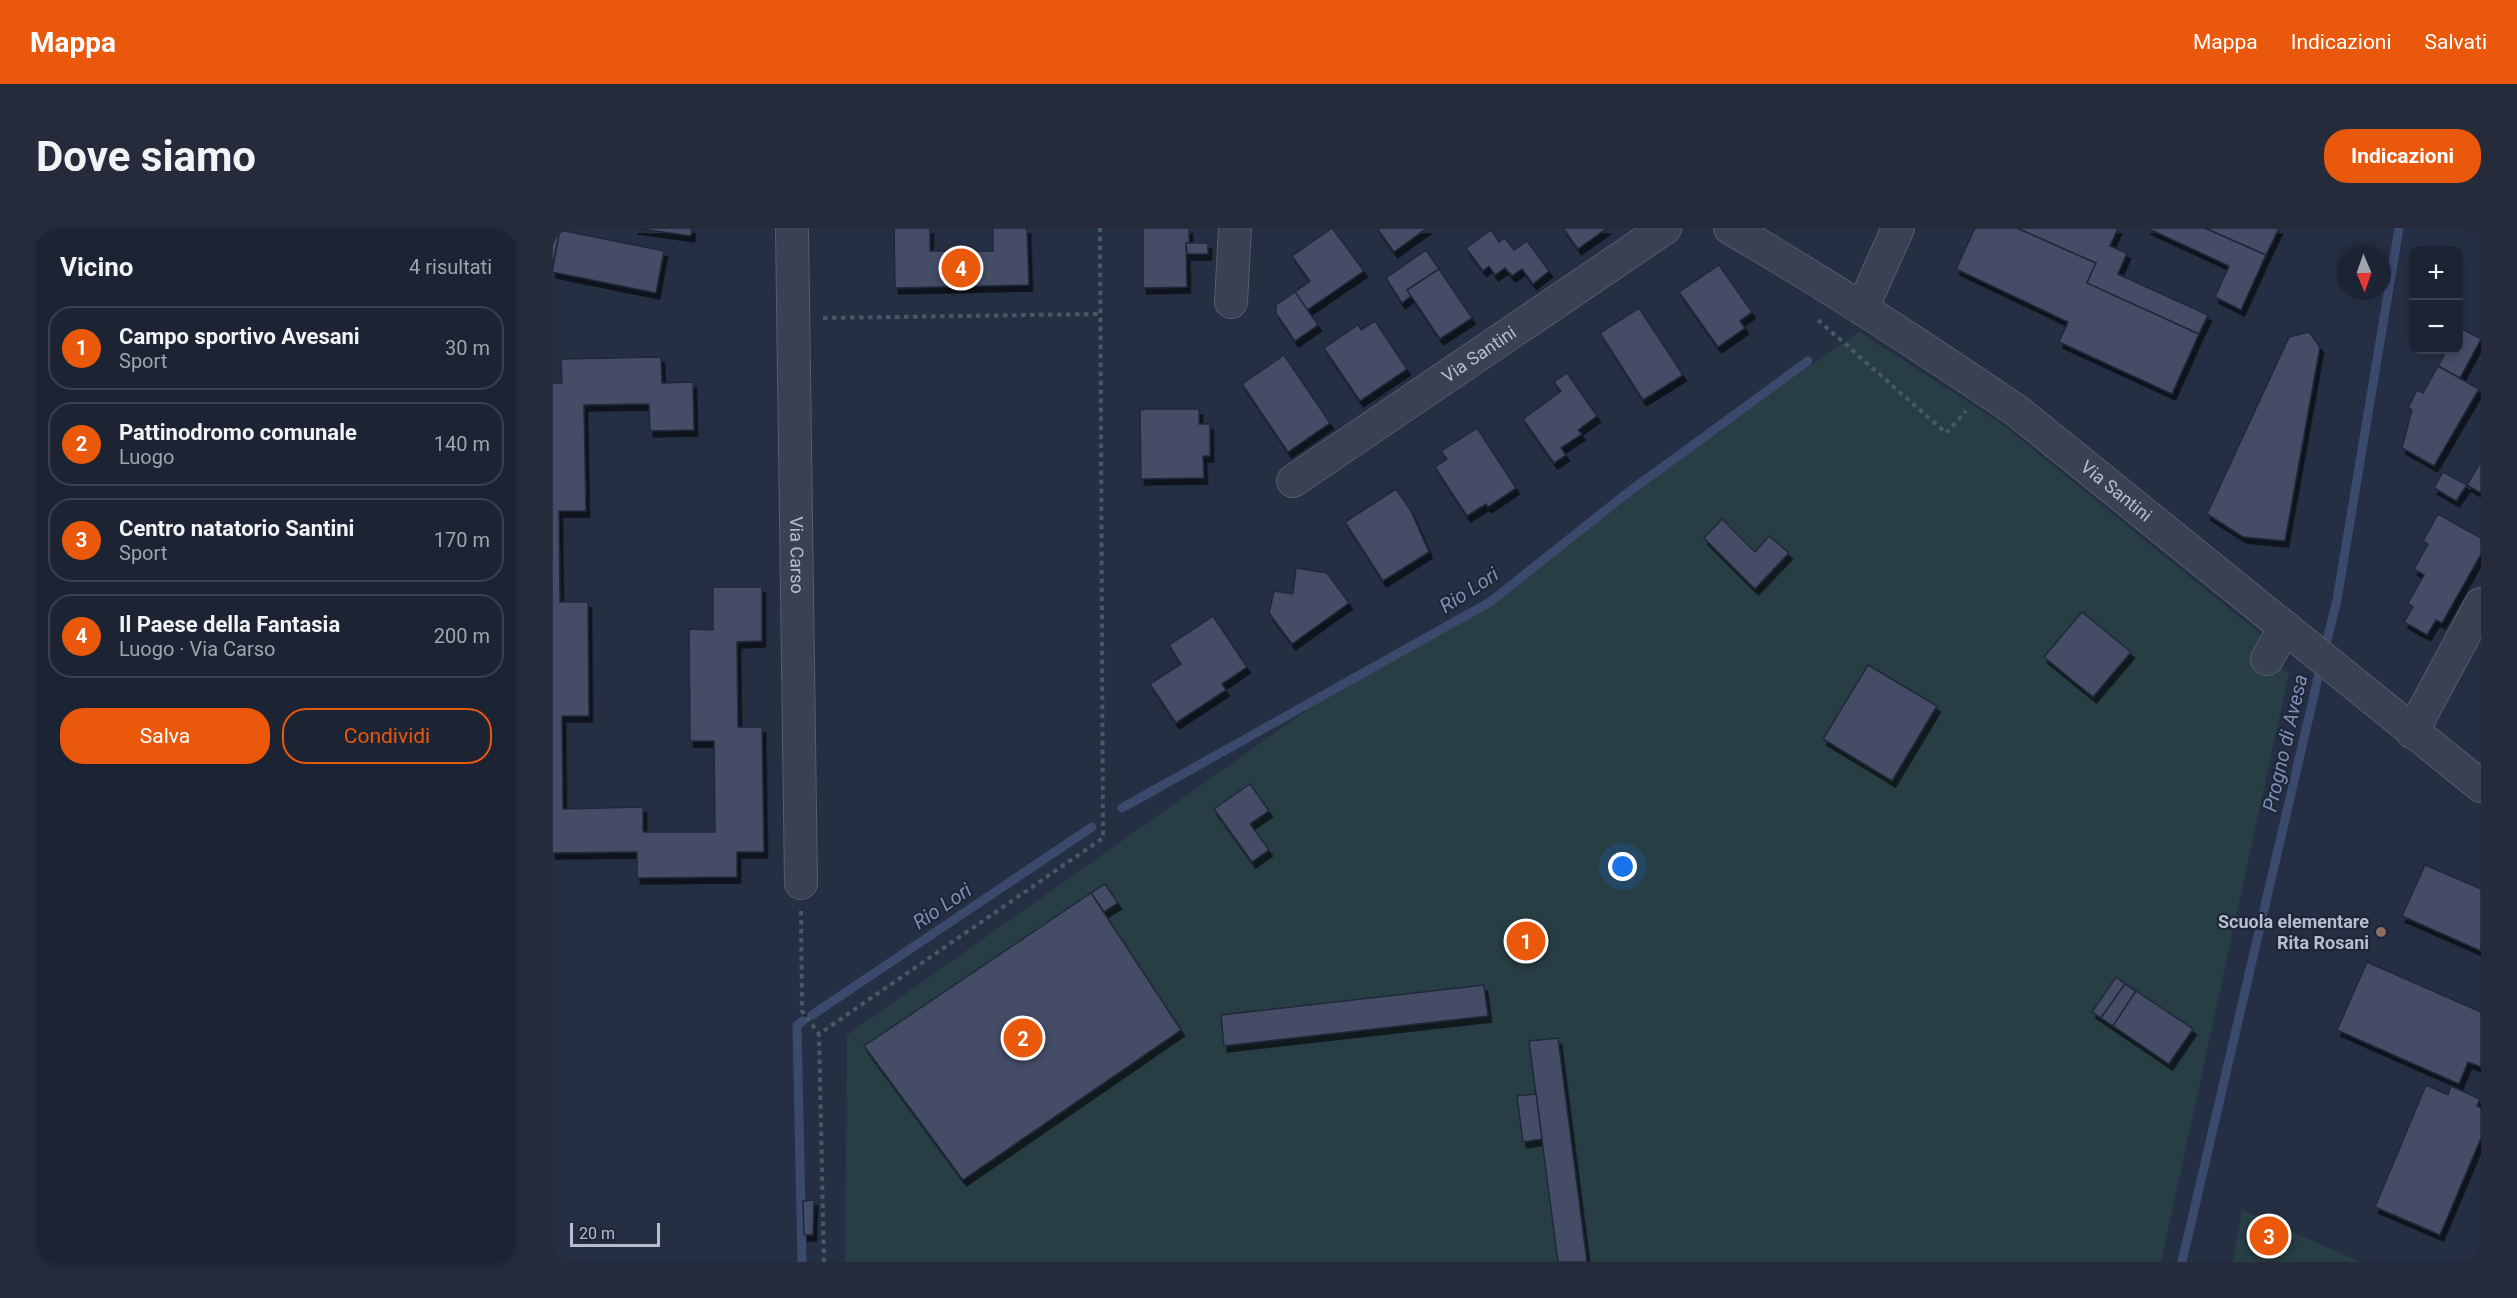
<!DOCTYPE html>
<html lang="it">
<head>
<meta charset="utf-8">
<style>
	body { margin:0; font-family:Roboto,sans-serif; background:#252b3b; color:#f1f3f6 }
	.controls { position:absolute; right:18px; top:18px; display:grid; overflow:hidden; border-radius:12px; box-shadow:0 3px 9px #0003 }
	.controls button { width:54px; height:54px; display:grid; place-items:center; padding:0; border:0; border-bottom:2px solid #3a404e; background:#1c2333; color:#f1f3f6; font:30px sans-serif }
	.compass { position:absolute; left:1785px; top:18px; width:54px; height:54px; border-radius:50%; background:#1c2333; box-shadow:0 3px 9px #0003; rotate:178deg }
	.scale { position:absolute; left:18px; bottom:15px; width:90px; box-sizing:border-box; padding-left:6px; border:3px solid #b7bdcd; border-top:0; font-size:16px; line-height:21px; white-space:nowrap; color:#b7bdcd; -webkit-text-stroke:4px #1e2638; paint-order:stroke }
	.you { position:absolute; left:1071px; top:639px; width:21px; height:21px; margin:-15px; border:4px solid #fff; border-radius:50%; background:#1a73e8; box-shadow:0 0 0 9px #1a73e833 }
	.badge { display:grid; place-items:center; width:39px; height:39px; border-radius:50%; background:#ea580c; color:#fff; font-size:20px; font-weight:700 }
	.pin { position:absolute; translate:-50% -50%; border:3px solid #fff; box-shadow:0 2px 6px #0006 }
	.list { margin:0; padding:0; list-style:none }
	h2 { display:flex; justify-content:space-between; align-items:center; height:78px; margin:0; padding:0 24px; font-size:26px }
	h2 small { font-size:20px; font-weight:400; color:#a0a4ac }
	.list li { display:grid; grid-template-columns:39px 1fr auto; gap:18px; align-items:center; box-sizing:border-box; height:84px; margin:0 12px 12px; padding:0 12px; border:2px solid #3a404e; border-radius:24px }
	.list b { display:block; font-size:22px; white-space:nowrap }
	.list p { margin:0; font-size:20px; white-space:nowrap; color:#a0a4ac }
	.list em { font-size:20px; font-style:normal; color:#a0a4ac }
	.actions { display:flex; gap:12px; padding:18px 24px }
	.actions a { flex:1; padding:14px 0; border:2px solid #ea580c; border-radius:24px; text-align:center; font-size:21px; color:#ea580c }
	.actions .main { background:#ea580c; color:#fff }
	.map { position:relative; flex:none; width:1929px; height:1034px; overflow:hidden; border-radius:24px }
	header { display:flex; align-items:center; gap:36px; box-sizing:border-box; height:84px; padding:0 30px; background:#ea580c; color:#fff }
	header strong { font-size:28px }
	nav { display:flex; gap:33px; margin-inline-start:auto; font-size:21px }
	.intro { display:flex; align-items:center; justify-content:space-between; box-sizing:border-box; height:144px; padding:0 36px }
	h1 { margin:0; font-size:42px }
	.button { padding:15px 27px; border-radius:24px; background:#ea580c; color:#fff; font-size:21px; font-weight:700 }
	main { display:flex; gap:36px; padding:0 36px }
	aside { flex:1; background:#1c2333; border-radius:24px; box-shadow:0 3px 9px #0003 }
	.map>svg:first-child { display:block }
</style>
</head>
<body>
<header>
<strong>Mappa</strong>
<nav><a>Mappa</a><a>Indicazioni</a><a>Salvati</a></nav>
</header>
<div class="intro"><h1>Dove siamo</h1><a class="button">Indicazioni</a></div>
<main>
<aside>
<h2>Vicino<small>4 risultati</small></h2>
<ul class="list">
<li><span class="badge">1</span><div><b>Campo sportivo Avesani</b><p>Sport</p></div><em>30 m</em></li>
<li><span class="badge">2</span><div><b>Pattinodromo comunale</b><p>Luogo</p></div><em>140 m</em></li>
<li><span class="badge">3</span><div><b>Centro natatorio Santini</b><p>Sport</p></div><em>170 m</em></li>
<li><span class="badge">4</span><div><b>Il Paese della Fantasia</b><p>Luogo · Via Carso</p></div><em>200 m</em></li>
</ul>
<div class="actions"><a class="main">Salva</a><a>Condividi</a></div>
</aside>
<div class="map">
<svg width="1929" height="1034" viewBox="0 0 1929 1034">
	<defs>
		<filter id="shadow"><feDropShadow dx="3.5" dy="6" stdDeviation="0" flood-color="#0009"/></filter>
	</defs>
	<rect width="100%" height="100%" fill="#252f44"/>
	<g fill="#273e44">
		<path d="M 1307,104 L 1450,196 L 1719,415 L 1713,424 L 1697,419 L 1737,445 L 1609,1034 L 293,1034 L 295,807 L 758,480 L 938,374 L 1074,266 Z"/>
		<path d="M 1690,982 L 1809,1034 L 1681,1034 Z"/>
	</g>
	<g fill="none" stroke-linecap="round" stroke-linejoin="round">
		<g stroke="#3a4a6d" stroke-width="9">
			<path d="M 1772,424 L 1785,372 L 1847,0"/>
			<path d="M 570,580 L 938,374 L 1074,266 L 1256,133"/>
			<path d="M 260,787 L 540,599"/>
			<path d="M 250,1034 L 245,797 L 251,793"/>
			<path d="M 1630,1034 L 1769,437"/>
		</g>
	</g>
	<g fill="#444e66" stroke="#20283a" stroke-width="1.5" filter="url(#shadow)">
		<path d="M 0,0 L 8,2 L 2,33 L 0,33 Z"/>
		<path d="M 82,0 L 140,0 L 139,8 Z"/>
		<path d="M 342,0 L 378,0 L 378,23 L 441,23 L 441,0 L 475,0 L 477,57 L 343,60 Z"/>
		<path d="M 591,0 L 637,0 L 637,15 L 634,15 L 635,59 L 591,60 Z"/>
		<path d="M 780,0 L 812,43 L 755,82 L 743,64 L 758,53 L 740,28 Z"/>
		<path d="M 825,0 L 875,0 L 842,24 Z"/>
		<path d="M 1011,0 L 1055,0 L 1026,21 Z"/>
		<path d="M 1423,0 L 1465,0 L 1544,35 L 1535,55 L 1647,106 L 1620,166 L 1507,114 L 1516,94 L 1404,41 Z"/>
		<path d="M 1465,0 L 1566,0 L 1558,18 L 1575,25 L 1566,46 L 1656,87 L 1647,106 L 1535,55 L 1544,35 Z"/>
		<path d="M 1595,0 L 1653,0 L 1714,27 L 1689,82 L 1663,69 L 1677,38 Z"/>
		<path d="M 1653,0 L 1727,0 L 1714,27 Z"/>
		<path d="M 8,2 L 112,23 L 104,65 L 0,44 Z"/>
		<path d="M 939,2 L 947,14 L 953,10 L 962,22 L 975,13 L 997,43 L 981,56 L 970,41 L 960,48 L 953,40 L 943,47 L 937,38 L 931,43 L 914,20 Z"/>
		<path d="M 634,15 L 656,15 L 656,26 L 635,26 Z"/>
		<path d="M 874,22 L 887,41 L 855,62 L 859,68 L 850,75 L 834,50 Z"/>
		<path d="M 1167,37 L 1200,84 L 1188,93 L 1193,100 L 1166,119 L 1127,64 Z"/>
		<path d="M 887,41 L 920,90 L 888,111 L 855,62 Z"/>
		<path d="M 743,64 L 766,97 L 743,113 L 724,85 L 724,77 Z"/>
		<path d="M 1087,80 L 1131,147 L 1091,172 L 1048,105 Z"/>
		<path d="M 823,93 L 855,141 L 808,173 L 772,120 L 806,97 L 809,102 Z"/>
		<path d="M 1907,99 L 1929,111 L 1908,150 L 1886,138 L 1895,122 L 1906,122 Z"/>
		<path d="M 1757,104 L 1768,119 L 1733,313 L 1691,309 L 1655,286 L 1737,109 Z"/>
		<path d="M 732,127 L 778,195 L 736,224 L 690,156 Z"/>
		<path d="M 109,129 L 110,155 L 141,154 L 142,202 L 98,203 L 97,176 L 32,177 L 34,283 L 7,283 L 8,374 L 36,374 L 37,488 L 10,488 L 11,581 L 91,579 L 91,604 L 163,604 L 162,513 L 138,513 L 137,401 L 161,402 L 161,359 L 210,359 L 210,413 L 185,414 L 186,499 L 210,499 L 212,624 L 185,624 L 185,649 L 85,650 L 85,624 L 0,625 L 0,155 L 10,155 L 9,131 Z"/>
		<path d="M 1886,138 L 1927,161 L 1882,238 L 1850,220 L 1860,182 L 1856,180 L 1865,162 L 1871,165 Z"/>
		<path d="M 1015,145 L 1045,188 L 1026,202 L 1030,206 L 1009,220 L 1014,227 L 1002,235 L 971,191 L 1009,163 L 1002,154 Z"/>
		<path d="M 596,181 L 647,181 L 647,196 L 658,196 L 658,228 L 651,228 L 652,250 L 589,251 L 588,182 Z"/>
		<path d="M 925,200 L 964,260 L 936,279 L 934,276 L 915,288 L 883,239 L 895,231 L 889,223 Z"/>
		<path d="M 1929,233 L 1929,265 L 1915,257 Z"/>
		<path d="M 1891,244 L 1915,257 L 1904,273 L 1882,260 Z"/>
		<path d="M 844,261 L 859,283 L 877,324 L 831,353 L 793,294 Z"/>
		<path d="M 1886,286 L 1929,310 L 1929,326 L 1890,395 L 1884,392 L 1875,407 L 1852,394 L 1861,379 L 1856,375 L 1872,347 L 1862,341 L 1876,316 L 1871,313 Z"/>
		<path d="M 1170,291 L 1203,324 L 1217,308 L 1237,325 L 1203,361 L 1152,310 Z"/>
		<path d="M 744,340 L 775,345 L 797,375 L 740,416 L 717,385 L 722,363 L 741,366 Z"/>
		<path d="M 1530,384 L 1579,424 L 1541,469 L 1492,429 Z"/>
		<path d="M 661,388 L 695,439 L 670,456 L 674,462 L 624,495 L 598,456 L 629,436 L 617,417 Z"/>
		<path d="M 1316,437 L 1385,478 L 1340,553 L 1271,511 Z"/>
		<path d="M 698,556 L 717,583 L 698,596 L 717,622 L 700,634 L 662,581 Z"/>
		<path d="M 1873,637 L 1929,661 L 1929,723 L 1850,688 Z"/>
		<path d="M 553,656 L 566,675 L 552,684 L 539,665 Z"/>
		<path d="M 539,665 L 629,802 L 411,952 L 312,818 Z"/>
		<path d="M 1815,734 L 1929,784 L 1929,839 L 1916,834 L 1907,856 L 1785,802 Z"/>
		<path d="M 1564,749 L 1573,756 L 1549,790 L 1540,784 Z"/>
		<path d="M 1573,756 L 1584,763 L 1561,798 L 1549,790 Z"/>
		<path d="M 932,757 L 936,788 L 672,818 L 669,787 Z"/>
		<path d="M 1584,763 L 1641,801 L 1617,836 L 1561,798 Z"/>
		<path d="M 1006,810 L 1035,1034 L 1006,1034 L 984,866 L 977,813 Z"/>
		<path d="M 1874,857 L 1896,867 L 1899,858 L 1928,871 L 1925,878 L 1929,880 L 1929,910 L 1888,1007 L 1823,979 Z"/>
		<path d="M 984,866 L 990,911 L 971,914 L 965,868 Z"/>
		<path d="M 262,972 L 261,1007 L 252,1007 L 251,973 Z"/>
	</g>
	<g fill="none" stroke-linecap="round" stroke-linejoin="round">
		<g stroke="#555c6d" stroke-width="34">
			<g id="minor">
				<path id="s1" d="M 240,0 L 249,655"/>
				<path id="s2" d="M 1178,0 C 1276,57 1371,119 1465,183 L 1929,558"/>
				<path d="M 679,74 L 683,0"/>
				<path d="M 1310,81 L 1346,0"/>
				<path id="s3" d="M 741,253 L 1113,0"/>
				<path d="M 1715,431 L 1733,399"/>
				<path d="M 1860,504 L 1929,376"/>
			</g>
		</g>
		<g stroke="#455b61" stroke-width="4" stroke-dasharray="4.5 4.5" stroke-linecap="butt">
			<path d="M 271,90 L 547,86"/>
			<path d="M 1266,92 L 1394,205 L 1414,183"/>
			<path d="M 249,683 L 250,783 L 267,806"/>
			<path d="M 272,1034 L 267,806 L 551,610 L 548,0"/>
		</g>
		<use href="#minor" stroke="#394153" stroke-width="32"/>
	</g>
	<circle fill="#8d6e63" stroke="#1e2638" stroke-width="2" cx="1829" cy="704" r="6"/>
	<g text-anchor="middle" stroke-width="4.5" stroke-linejoin="round" paint-order="stroke">
		<g font-size="18" fill="#b7bdcd" stroke="#1e2638">
			<text dy="6" stroke="none"><textPath href="#s3" startOffset="225">Via Santini</textPath></text>
			<text dy="6" stroke="none"><textPath href="#s2" startOffset="468">Via Santini</textPath></text>
			<text dy="6" stroke="none"><textPath href="#s1" startOffset="327">Via Carso</textPath></text>
		</g>
		<g font-size="18" font-weight="bold" fill="#b7bdcd" stroke="#1e2638" text-anchor="end">
			<text x="1817" y="700">Scuola elementare<tspan x="1817" dy="21">Rita Rosani</tspan></text>
		</g>
		<g font-size="20" font-style="italic" fill="#7c8fb5" stroke="#1e2638">
			<text transform="translate(917 362) rotate(-33)" y="7">Rio Lori</text>
			<text transform="translate(1733 515) rotate(-77)" y="7">Progno di Avesa</text>
			<text transform="translate(390 678) rotate(-34)" y="7">Rio Lori</text>
		</g>
	</g>
</svg>
<div class="controls">
<button>+</button>
<button>−</button>
</div>
<svg class="compass" viewBox="-18 -18 36 36"><path d="M0-13l5 13h-10z" fill="#e53935"/><path d="M0 13l5-13h-10z" fill="#a0a4ac"/></svg>
<div class="scale">20 m</div>
<div class="you"></div>
<div class="pin badge" style="left:974px;top:713px">1</div>
<div class="pin badge" style="left:471px;top:810px">2</div>
<div class="pin badge" style="left:1717px;top:1008px">3</div>
<div class="pin badge" style="left:409px;top:40px">4</div>
</div>
</main>
</body>
</html>
